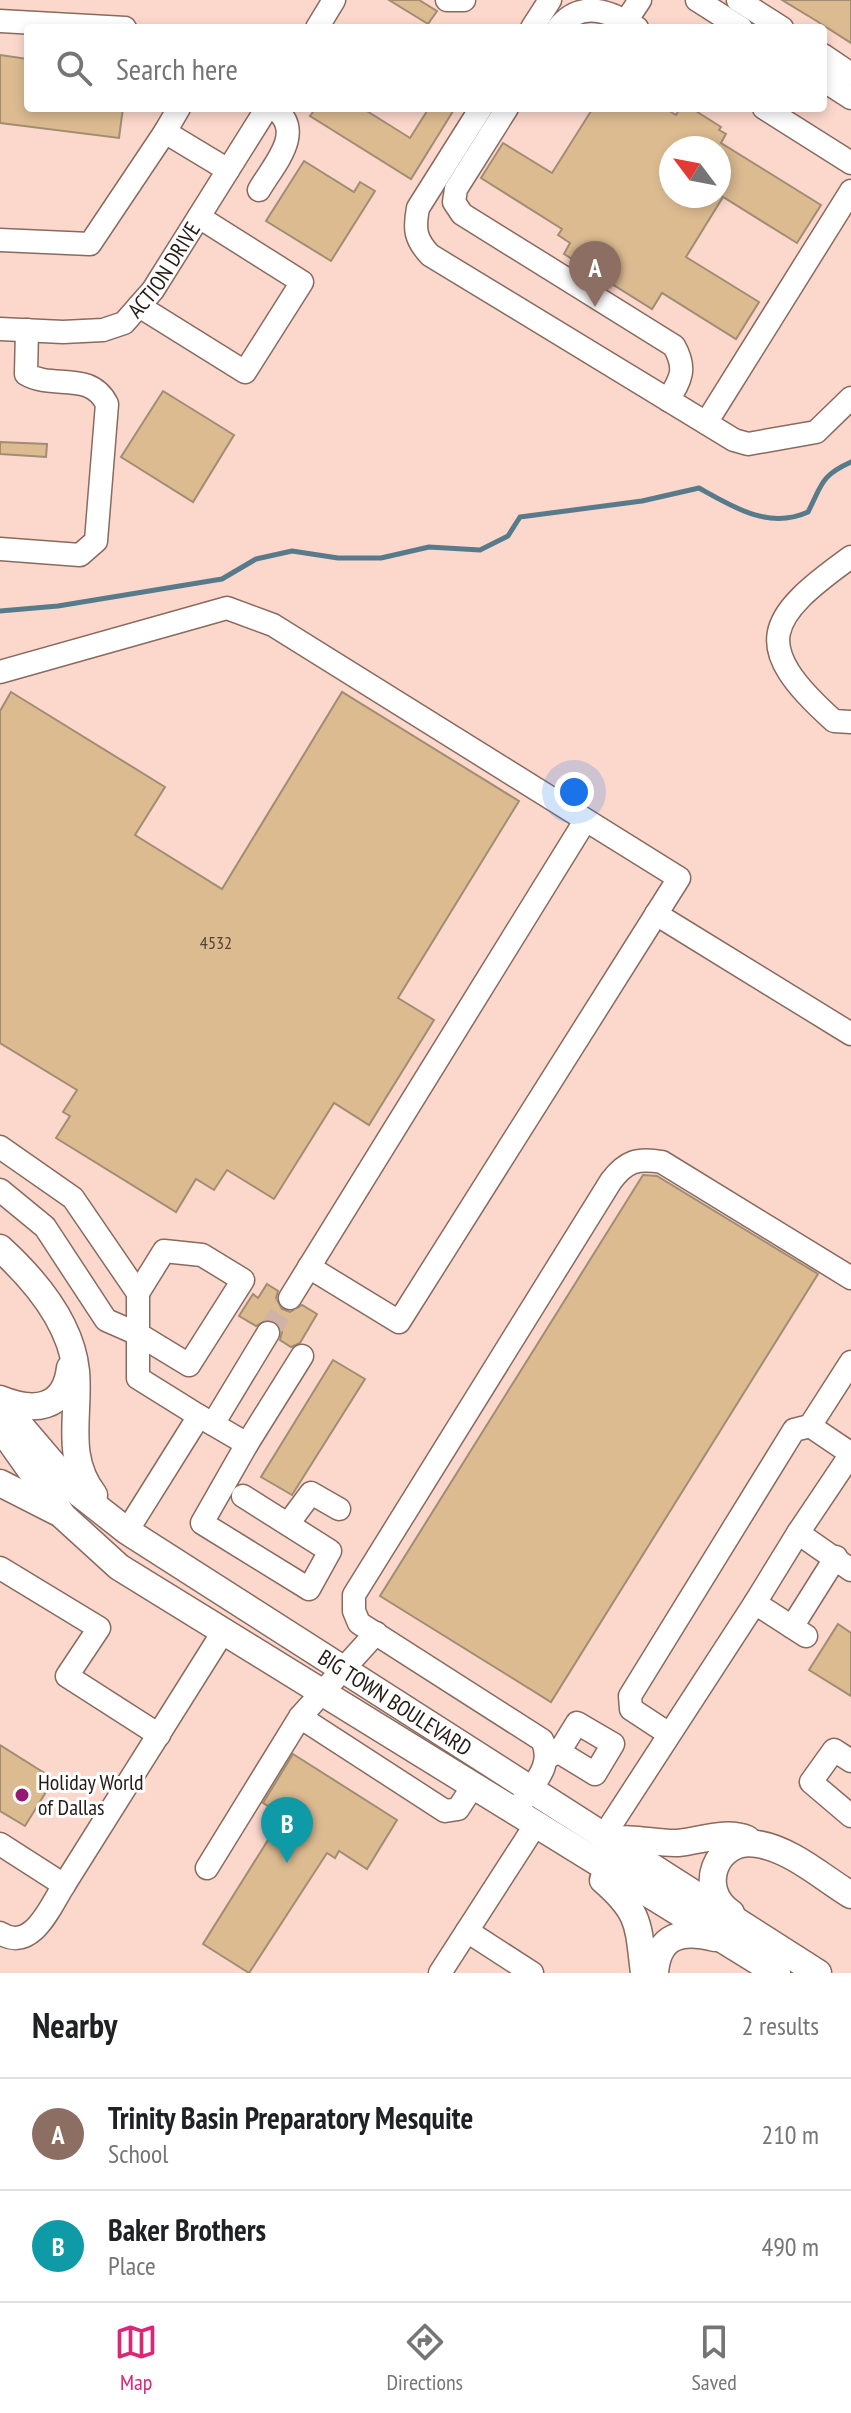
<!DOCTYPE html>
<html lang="en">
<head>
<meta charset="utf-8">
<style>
	body { margin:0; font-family:"PT Sans Narrow",sans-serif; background:#f2f2f2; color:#202124 }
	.compass { position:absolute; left:659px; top:136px; width:72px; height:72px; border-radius:50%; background:#fff; box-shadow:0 4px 12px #0003; rotate:302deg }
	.you { position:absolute; left:574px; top:792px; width:28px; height:28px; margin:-20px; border:6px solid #fff; border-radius:50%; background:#1a73e8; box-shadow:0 0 0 12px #1a73e833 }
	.badge { display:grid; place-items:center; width:52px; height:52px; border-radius:50%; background:#db2777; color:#fff; font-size:26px; font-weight:700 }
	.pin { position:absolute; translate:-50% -66px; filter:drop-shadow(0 2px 4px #0008) }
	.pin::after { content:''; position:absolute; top:42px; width:28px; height:24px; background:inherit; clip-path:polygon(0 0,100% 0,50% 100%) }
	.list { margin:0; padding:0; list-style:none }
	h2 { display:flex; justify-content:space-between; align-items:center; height:104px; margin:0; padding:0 32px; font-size:34px }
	h2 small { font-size:26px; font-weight:400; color:#757577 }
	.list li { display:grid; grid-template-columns:52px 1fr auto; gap:24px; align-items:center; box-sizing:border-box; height:112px; padding:0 32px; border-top:2px solid #e0e0e0 }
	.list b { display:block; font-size:30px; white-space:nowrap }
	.list p { margin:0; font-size:26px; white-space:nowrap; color:#757577 }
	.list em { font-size:26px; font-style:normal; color:#757577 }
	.icon { flex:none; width:44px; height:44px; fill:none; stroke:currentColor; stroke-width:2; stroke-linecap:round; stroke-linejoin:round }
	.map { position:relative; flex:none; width:851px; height:1973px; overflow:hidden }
	.search { position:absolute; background:#fff; box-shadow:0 4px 12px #0003; left:24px; right:24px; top:24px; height:88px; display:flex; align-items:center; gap:20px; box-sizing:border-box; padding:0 28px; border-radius:8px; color:#757577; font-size:30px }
	.sheet { height:328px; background:#fff }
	nav { display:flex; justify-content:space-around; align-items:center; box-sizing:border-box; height:112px; border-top:2px solid #e0e0e0; background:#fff; font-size:22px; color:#757577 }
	nav a { display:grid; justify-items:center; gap:4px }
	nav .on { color:#db2777 }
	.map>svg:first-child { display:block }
</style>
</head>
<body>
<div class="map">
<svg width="851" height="1973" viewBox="0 0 851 1973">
	<rect width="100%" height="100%" fill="#fcd8cc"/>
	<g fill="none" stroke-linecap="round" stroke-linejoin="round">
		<path stroke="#587b8b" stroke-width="5" d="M 0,611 L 58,606 L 222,579 L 256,559 L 292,551 L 338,558 L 381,558 L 429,547 L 480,550 L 508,536 L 520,517 L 642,501 L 699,488 C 733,507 769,530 808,512 C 822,485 820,476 851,462"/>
	</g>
	<g fill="#dcbb91" stroke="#a18d74" stroke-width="2" fill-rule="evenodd">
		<path d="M 389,0 L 419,0 L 437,11 L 428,24 Z"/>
		<path d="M 782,0 L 851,0 L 851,43 L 815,20 Z"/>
		<path d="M 0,55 L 28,59 L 28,108 L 123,108 L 119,138 L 0,123 Z"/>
		<path d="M 316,108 L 362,108 L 410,138 L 429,108 L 455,108 L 411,179 L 310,116 Z"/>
		<path d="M 593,108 L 664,108 L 676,115 L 680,108 L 691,108 L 721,127 L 719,130 L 726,134 L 721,143 L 821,205 L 797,243 L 723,197 L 686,257 L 759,302 L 736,339 L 662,293 L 652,309 L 564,254 L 570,243 L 558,235 L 562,229 L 481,178 L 503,143 L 552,173 ZM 719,146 L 721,196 L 671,196 L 671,148 Z"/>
		<path d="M 304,161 L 354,192 L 360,182 L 375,191 L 331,261 L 266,221 Z"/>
		<path d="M 163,391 L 234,435 L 193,502 L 121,457 Z"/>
		<path d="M 0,442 L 47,444 L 46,457 L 0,454 Z"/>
		<path d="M 11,692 L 165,787 L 135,835 L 222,889 L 342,692 L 519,801 L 398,998 L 434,1020 L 369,1125 L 334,1103 L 274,1199 L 227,1170 L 214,1190 L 196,1179 L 176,1212 L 56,1138 L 70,1116 L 63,1112 L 77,1090 L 0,1043 L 0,711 Z"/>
		<path d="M 643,1175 L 657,1176 L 818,1274 L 551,1702 L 380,1596 Z"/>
		<path d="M 267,1284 L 278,1291 L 276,1298 L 282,1309 L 290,1312 L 302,1305 L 317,1314 L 300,1343 L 291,1347 L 280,1340 L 282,1332 L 276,1322 L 268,1319 L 256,1326 L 239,1316 L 253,1294 L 258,1298 Z"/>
		<path d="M 333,1360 L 365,1379 L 292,1495 L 261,1477 Z"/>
		<path d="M 838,1624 L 851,1633 L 851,1696 L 809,1670 Z"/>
		<path d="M 0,1745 L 54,1779 L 25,1826 L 0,1811 Z"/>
		<path d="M 293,1754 L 397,1820 L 367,1869 L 339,1851 L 335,1858 L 327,1853 L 249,1973 L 203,1944 L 283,1816 L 263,1803 Z"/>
	</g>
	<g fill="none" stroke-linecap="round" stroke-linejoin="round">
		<path stroke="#d1b2a7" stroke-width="22" stroke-dasharray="22 11" stroke-linecap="butt" d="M 268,1333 L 290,1298"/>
		<g stroke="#896a5f" stroke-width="25">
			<g id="minor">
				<path d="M 447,0 L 464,0"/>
				<path d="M 697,0 L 741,28"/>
				<path d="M 738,0 L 782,28"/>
				<path d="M 0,21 L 125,28"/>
				<path d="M 626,21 L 640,0"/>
				<path d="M 317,28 L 334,0"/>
				<path d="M 532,28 L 550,0"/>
				<path d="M 558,28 C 580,0 609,10 637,28"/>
				<path d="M 823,55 L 851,74"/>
				<path d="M 823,80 L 851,98"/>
				<path d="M 481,108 L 418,208 C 414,229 415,239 430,255 L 734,440 L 748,444 L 816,432 L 851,398"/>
				<path d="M 507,108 L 456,189 L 454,202 L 462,214 L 674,346 C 687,369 681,379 668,400"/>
				<path d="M 764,108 L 851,163"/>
				<path d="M 165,132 L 179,108"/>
				<path d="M 259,190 C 274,164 306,132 274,108"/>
				<path d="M 0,240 L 90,244 L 165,132 L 228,170"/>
				<path d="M 139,306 L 245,372 L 302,282 L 199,217"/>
				<path id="s1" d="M 0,329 L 63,332 L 103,330 L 124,323 L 153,290 L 267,108"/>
				<path d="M 706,423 L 851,191"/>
				<path d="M 0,549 L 80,555 L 96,541 L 107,404 C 90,370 53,390 26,374 L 27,330"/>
				<path d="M 851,557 C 766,618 749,645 834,721 L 851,722"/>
				<path d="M 0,672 L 227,608 L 273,625 L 679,878 L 399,1322 L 309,1267"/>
				<path d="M 656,914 L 851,1034"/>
				<path d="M 0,1147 L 73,1198 L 138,1293 L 138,1378 L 199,1416 L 127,1531"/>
				<path d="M 0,1190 L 45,1227 L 106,1320 L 138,1334 L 189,1365 L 243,1280 L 202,1255 L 164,1251 L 138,1293"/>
				<path d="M 290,1298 L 585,821"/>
				<path d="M 199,1416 L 247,1444 L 302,1356"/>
				<path d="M 213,1424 L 268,1333"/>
				<path d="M 810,1426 L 851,1362"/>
				<path d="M 243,1496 L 330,1551 L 309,1589 L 202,1523 L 247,1444"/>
				<path d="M 288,1524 L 311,1493 L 339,1509"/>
				<path d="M 798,1533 L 851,1454"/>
				<path d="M 0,1568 L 99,1628 L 67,1676 L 159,1735"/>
				<path d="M 755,1603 L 798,1533 L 851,1570"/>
				<path d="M 792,1627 L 836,1557"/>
				<path d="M 300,1717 L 445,1811 L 458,1809 L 473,1786"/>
				<path d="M 669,1734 L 631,1709 L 630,1696 L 794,1430 L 810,1426 L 850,1453"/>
				<path d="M 547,1757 L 559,1752 L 595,1774 L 613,1744 L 577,1723 L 559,1752"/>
				<path d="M 851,1761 L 834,1750 L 811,1782 L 851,1816"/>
				<path d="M 522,1802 C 535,1782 554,1764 542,1740 L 359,1623 L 354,1611 L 354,1595 L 611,1181 C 626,1161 637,1158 662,1162 L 851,1278"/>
				<path d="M 603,1837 L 755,1603 L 806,1636"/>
				<path d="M 0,1844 L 64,1885 L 223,1632"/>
				<path d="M 207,1868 L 300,1717 L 376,1633"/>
				<path d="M 467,1931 L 532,1973"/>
				<path d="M 0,1933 C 32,1953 50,1907 64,1885"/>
				<path d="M 440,1973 L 536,1824"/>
			</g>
		</g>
		<g stroke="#896a5f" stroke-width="29">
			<g id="major">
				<path d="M 0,1248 C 35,1280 71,1322 76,1371 C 80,1415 64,1456 94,1495"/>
				<path d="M 0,1399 C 32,1412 65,1411 70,1368"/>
				<path id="s2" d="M 0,1402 L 76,1491 L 127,1531 L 818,1973"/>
				<path d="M 0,1427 L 63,1516 L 119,1567 L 777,1973"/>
				<path d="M 0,1483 L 57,1512"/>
				<path d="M 610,1841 C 633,1836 655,1844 678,1843 C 700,1841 726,1830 747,1839"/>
				<path d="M 603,1880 C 641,1913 638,1925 644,1973"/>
				<path d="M 731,1913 C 696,1890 715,1837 757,1844 C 791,1849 823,1878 851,1895"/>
				<path d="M 655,1973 C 658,1934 682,1930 715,1938"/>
			</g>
		</g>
		<use href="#minor" stroke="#fff" stroke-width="22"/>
		<use href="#major" stroke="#fff" stroke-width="26"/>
	</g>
	<circle fill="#961971" stroke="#fff" stroke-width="3" cx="22" cy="1795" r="8"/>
	<g text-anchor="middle" stroke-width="6" stroke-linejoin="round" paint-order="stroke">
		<g font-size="18" fill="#544234">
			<text x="216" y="949">4532</text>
		</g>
		<g font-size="22" fill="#261a15" stroke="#fff">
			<text dy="8" stroke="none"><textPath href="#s1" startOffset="192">ACTION DRIVE</textPath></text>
			<text dy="8" stroke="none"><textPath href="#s2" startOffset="500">BIG TOWN BOULEVARD</textPath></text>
		</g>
		<g font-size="22" fill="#261a15" stroke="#fff" text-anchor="start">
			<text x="38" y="1790">Holiday World<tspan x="38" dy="25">of Dallas</tspan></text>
		</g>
	</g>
</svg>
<svg class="compass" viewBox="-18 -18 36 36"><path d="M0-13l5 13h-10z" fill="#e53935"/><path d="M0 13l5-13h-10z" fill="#757577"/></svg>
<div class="you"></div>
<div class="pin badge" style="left:595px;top:307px;background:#8d6e63">A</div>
<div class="pin badge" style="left:287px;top:1863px;background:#0f9aa8">B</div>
<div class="search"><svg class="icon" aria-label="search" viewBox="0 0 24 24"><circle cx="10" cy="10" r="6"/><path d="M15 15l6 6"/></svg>Search here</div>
</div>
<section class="sheet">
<h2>Nearby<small>2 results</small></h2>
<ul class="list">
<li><span class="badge" style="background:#8d6e63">A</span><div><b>Trinity Basin Preparatory Mesquite</b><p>School</p></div><em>210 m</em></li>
<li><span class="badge" style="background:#0f9aa8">B</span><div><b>Baker Brothers</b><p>Place</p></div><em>490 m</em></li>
</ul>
</section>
<nav>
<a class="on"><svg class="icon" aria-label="map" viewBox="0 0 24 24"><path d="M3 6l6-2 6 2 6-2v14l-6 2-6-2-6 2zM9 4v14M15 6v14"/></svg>Map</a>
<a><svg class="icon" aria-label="directions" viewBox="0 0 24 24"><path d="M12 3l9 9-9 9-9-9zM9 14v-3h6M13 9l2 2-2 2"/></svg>Directions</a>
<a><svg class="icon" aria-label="saved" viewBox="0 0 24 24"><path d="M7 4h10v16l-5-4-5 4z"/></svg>Saved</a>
</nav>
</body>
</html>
